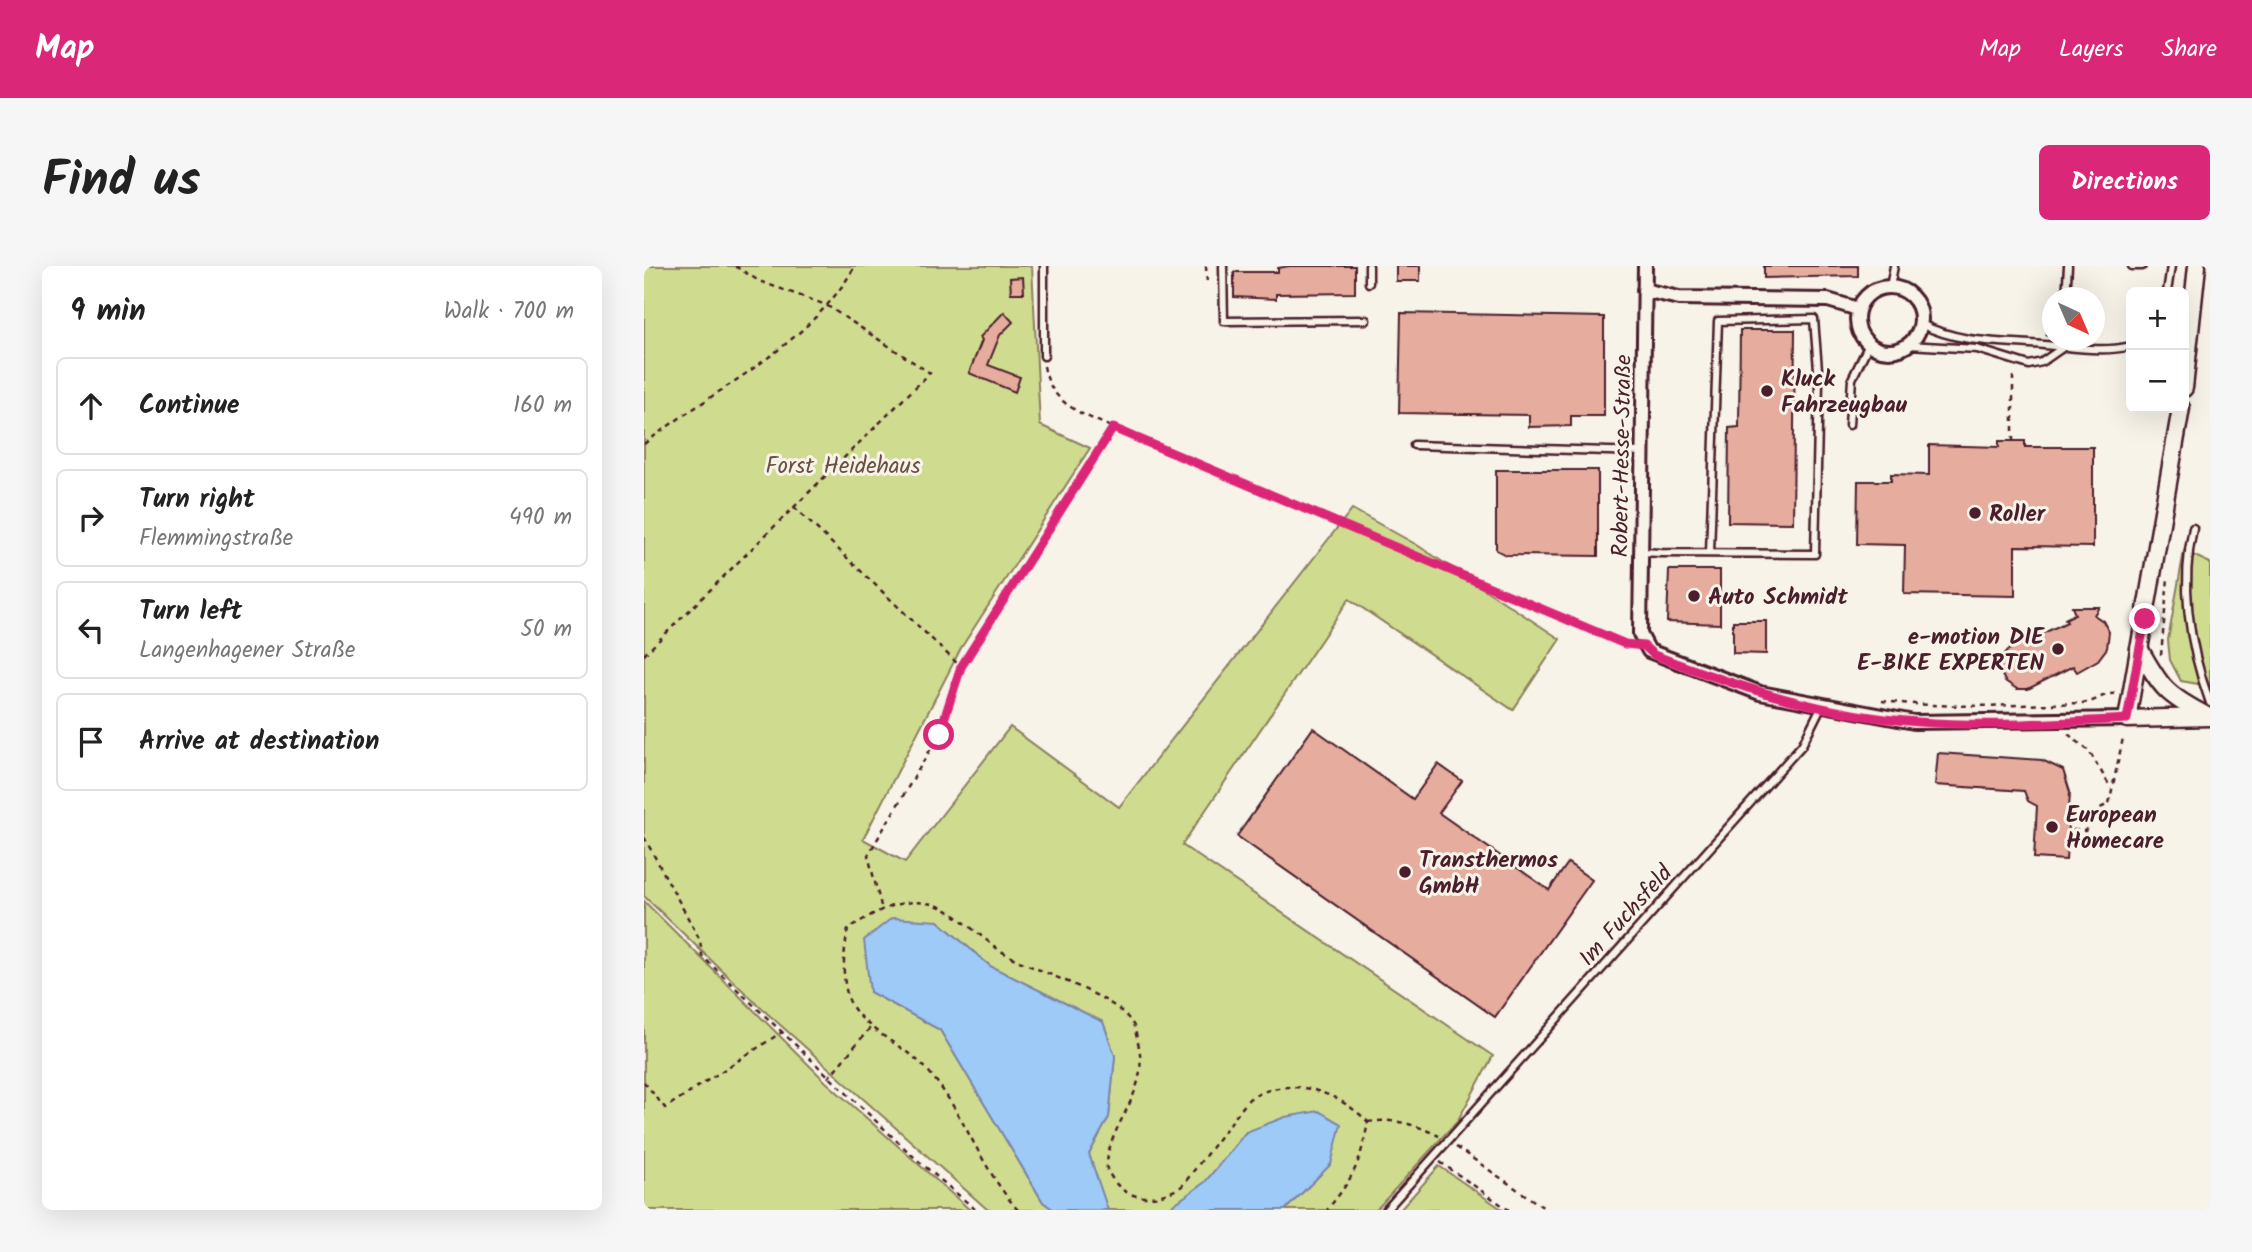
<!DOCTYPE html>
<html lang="en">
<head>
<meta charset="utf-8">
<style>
	body { margin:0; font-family:Kalam,sans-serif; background:#f6f6f6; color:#222 }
	.controls { position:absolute; right:21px; top:21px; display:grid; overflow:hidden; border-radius:10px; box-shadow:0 7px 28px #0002 }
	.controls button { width:63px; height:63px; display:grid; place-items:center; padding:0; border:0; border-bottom:2px solid #e0e0e0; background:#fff; color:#222; font:35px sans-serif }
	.compass { position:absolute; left:1398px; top:21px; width:63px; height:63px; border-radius:50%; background:#fff; box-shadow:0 7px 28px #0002; rotate:136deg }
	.stop { position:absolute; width:21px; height:21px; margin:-16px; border:5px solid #db2777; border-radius:50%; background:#fff }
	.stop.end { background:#db2777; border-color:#fff; box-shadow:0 2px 7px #0008 }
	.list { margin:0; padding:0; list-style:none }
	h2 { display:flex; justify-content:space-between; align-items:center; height:91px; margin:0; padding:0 28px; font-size:30px }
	h2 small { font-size:23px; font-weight:400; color:#767676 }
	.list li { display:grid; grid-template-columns:46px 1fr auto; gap:21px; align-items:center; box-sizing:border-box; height:98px; margin:0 14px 14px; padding:0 14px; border:2px solid #e0e0e0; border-radius:10px }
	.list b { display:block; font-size:26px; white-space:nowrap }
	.list p { margin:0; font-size:23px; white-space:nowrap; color:#767676 }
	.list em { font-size:23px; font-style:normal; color:#767676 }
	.icon { flex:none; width:38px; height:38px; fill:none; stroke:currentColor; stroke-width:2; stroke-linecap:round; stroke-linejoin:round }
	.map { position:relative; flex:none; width:1566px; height:944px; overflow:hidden; border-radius:10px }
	header { display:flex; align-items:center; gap:42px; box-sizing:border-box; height:98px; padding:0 35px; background:#db2777; color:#fff }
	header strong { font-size:33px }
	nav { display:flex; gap:38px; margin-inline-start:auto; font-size:24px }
	.intro { display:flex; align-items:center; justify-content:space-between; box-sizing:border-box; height:168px; padding:0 42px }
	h1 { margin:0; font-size:49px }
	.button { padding:18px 32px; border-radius:10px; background:#db2777; color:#fff; font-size:24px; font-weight:700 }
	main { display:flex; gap:42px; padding:0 42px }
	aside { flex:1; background:#fff; border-radius:10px; box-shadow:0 7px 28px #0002 }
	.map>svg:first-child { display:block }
</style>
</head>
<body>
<header>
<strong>Map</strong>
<nav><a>Map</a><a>Layers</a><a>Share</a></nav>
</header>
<div class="intro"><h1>Find us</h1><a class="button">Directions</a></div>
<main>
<aside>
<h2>9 min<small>Walk · 700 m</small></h2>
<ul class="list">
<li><svg class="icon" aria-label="ahead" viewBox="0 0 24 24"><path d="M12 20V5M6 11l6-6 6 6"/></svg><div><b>Continue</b></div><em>160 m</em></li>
<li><svg class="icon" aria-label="right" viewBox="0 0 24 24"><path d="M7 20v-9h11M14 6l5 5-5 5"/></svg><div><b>Turn right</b><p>Flemmingstraße</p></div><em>490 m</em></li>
<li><svg class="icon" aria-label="left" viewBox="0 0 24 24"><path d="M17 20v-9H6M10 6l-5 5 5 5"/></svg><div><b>Turn left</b><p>Langenhagener Straße</p></div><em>50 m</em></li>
<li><svg class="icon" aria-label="arrive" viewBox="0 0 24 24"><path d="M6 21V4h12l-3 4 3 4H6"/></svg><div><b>Arrive at destination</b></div></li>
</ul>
</aside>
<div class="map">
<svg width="1566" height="944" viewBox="0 0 1566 944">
	<rect width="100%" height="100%" fill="#f7f3e8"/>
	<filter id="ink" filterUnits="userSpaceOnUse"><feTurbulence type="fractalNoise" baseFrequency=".0143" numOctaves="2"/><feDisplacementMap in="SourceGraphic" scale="14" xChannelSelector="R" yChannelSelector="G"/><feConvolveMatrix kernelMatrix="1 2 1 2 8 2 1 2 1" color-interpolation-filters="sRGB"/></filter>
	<g filter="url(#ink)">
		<g fill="#cfdc90" stroke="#8c7e5e" stroke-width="2">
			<path d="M 0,0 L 388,0 L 396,159 L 446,182 L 317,382 L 219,573 L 261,596 L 366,461 L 475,541 L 708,243 L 773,279 L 916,373 L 869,444 L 705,333 L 538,579 L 849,790 L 814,854 L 732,944 L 641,944 L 687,898 L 602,866 L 561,917 L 522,944 L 463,944 L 445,888 L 465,851 L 471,790 L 459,756 L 346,700 L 294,655 L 226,726 L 296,764 L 399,936 L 410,944 L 344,944 L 115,740 L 0,630 Z"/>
			<path d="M 1540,285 L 1566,297 L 1566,420 L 1537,415 L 1526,394 L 1524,374 Z"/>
			<path d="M 0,635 L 182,816 L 326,944 L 0,944 Z"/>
			<path d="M 795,900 L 859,944 L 756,944 Z"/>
		</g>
		<g fill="#9ecaf8" stroke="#7c86a6" stroke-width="2">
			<path d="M 248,652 L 294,655 L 346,700 L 459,756 L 471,790 L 465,851 L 445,888 L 464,944 L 410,944 L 399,936 L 296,764 L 226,726 L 220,674 Z"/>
			<path d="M 675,845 L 697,858 L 687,898 L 641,944 L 522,944 L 561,916 L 602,866 L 641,851 Z"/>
		</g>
		<g fill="#e6ad9f" stroke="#4a1f2b" stroke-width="2">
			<path d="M 645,0 L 711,0 L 711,27 L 632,28 L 632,33 L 590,31 L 590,6 L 634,6 L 634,2 Z"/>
			<rect x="752" y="0" width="24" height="15"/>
			<path d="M 1120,0 L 1214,0 L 1214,10 L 1120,12 Z"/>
			<path d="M 379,11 L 380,27 L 367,27 L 366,12 Z"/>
			<path d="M 360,46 L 369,56 L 356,69 L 344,99 L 376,111 L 371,126 L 325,107 L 338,74 L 336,71 Z"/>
			<path d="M 757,47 L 960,51 L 960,150 L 927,150 L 927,160 L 885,161 L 885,149 L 755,147 Z"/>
			<path d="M 1096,64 L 1151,64 L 1149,257 L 1084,256 L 1085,162 L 1095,161 Z"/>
			<path d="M 1355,175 L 1381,175 L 1381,181 L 1449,181 L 1449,281 L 1371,280 L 1371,330 L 1260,328 L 1261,279 L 1213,278 L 1214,215 L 1247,215 L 1247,208 L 1285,209 L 1285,179 L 1355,181 Z"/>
			<path d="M 852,204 L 954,204 L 954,290 L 862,289 L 852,284 Z"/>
			<path d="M 1025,304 L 1076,304 L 1076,358 L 1023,356 Z"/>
			<path d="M 1428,341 L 1455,341 L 1450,349 L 1459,355 L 1465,366 L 1463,382 L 1454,394 L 1433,406 L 1429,400 L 1384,423 L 1373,423 L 1361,415 L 1356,405 L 1357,393 L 1364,384 L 1423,356 L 1421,353 L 1431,348 Z"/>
			<path d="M 1089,355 L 1122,355 L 1122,388 L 1089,387 Z"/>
			<path d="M 669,462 L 769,533 L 794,498 L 818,515 L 795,547 L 905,624 L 924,597 L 948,614 L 851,751 L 593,570 Z"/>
			<path d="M 1294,487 L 1398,494 L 1419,504 L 1426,526 L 1422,594 L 1390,592 L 1393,540 L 1384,535 L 1380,525 L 1291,519 Z"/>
		</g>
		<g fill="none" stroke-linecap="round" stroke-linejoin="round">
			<g stroke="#4a1f2b" stroke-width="11">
				<g id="lane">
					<path d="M 400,0 L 400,90"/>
					<path d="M 579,0 L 580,55 L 722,54"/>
					<path d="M 725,0 L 725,17"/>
					<path d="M 1488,0 L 1498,0"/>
					<path d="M 1246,21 L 1250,0"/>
					<path d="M 1523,26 L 1527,0"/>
					<path d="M 1422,32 L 1424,0"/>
					<path d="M 1277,58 C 1316,78 1357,75 1400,79 C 1428,81 1459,87 1487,80"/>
					<path d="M 1264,79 L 1333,83 L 1385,99 L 1398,96 L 1421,80 L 1421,74"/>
					<path d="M 1205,159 L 1208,113 L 1225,78"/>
					<path d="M 770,179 L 998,186"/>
					<path d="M 1549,262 C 1536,320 1546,382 1566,437"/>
					<path d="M 998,286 L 1016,287 L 1171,288 L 1175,116 L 1170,53 L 1074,55 L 1066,287"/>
					<path d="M 742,944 L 1158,479 L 1177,441"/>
				</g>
			</g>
			<g stroke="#4a1f2b" stroke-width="18">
				<g id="street">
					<path d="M 1001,0 L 996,368 L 1005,385 L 1116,427 L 1270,456 L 1483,453"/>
					<circle cx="1245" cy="53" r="32"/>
					<path d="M 1000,24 L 1035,32 L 1184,34 L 1214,43"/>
				</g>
			</g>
			<g stroke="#4a1f2b" stroke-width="21">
				<g id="secondary">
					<path d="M 1540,122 L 1553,0"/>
					<path d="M 1537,142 L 1483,453 L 1566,451"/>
					<path d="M 1495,382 C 1517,422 1522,429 1563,450"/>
				</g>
			</g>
			<g stroke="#4a1f2b" stroke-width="2.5" stroke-dasharray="5 5" stroke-linecap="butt">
				<path d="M 562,0 L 563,19"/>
				<path d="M 1402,70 L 1408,64"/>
				<path d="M 400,100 C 407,139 437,147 469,162 L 985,379"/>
				<path d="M 1369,175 L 1369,105"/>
				<path d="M 0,178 C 70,123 166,80 211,0"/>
				<path d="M 150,241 L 317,401"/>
				<path d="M 0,389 L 286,107 L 182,39 L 115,15 L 91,0"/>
				<path d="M 1517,389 L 1524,312"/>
				<path d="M 1238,435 C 1304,443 1372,439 1438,437 C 1452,437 1459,426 1473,428"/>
				<path d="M 1424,468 L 1445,485 L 1467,522"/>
				<path d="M 1429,564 L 1441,565 L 1456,542 L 1465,538 L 1479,472"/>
				<path d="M 0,571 L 56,674 L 58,690 L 138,766"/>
				<path d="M 237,640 L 224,589 L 295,469 L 317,401 L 469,162"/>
				<path d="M 184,812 L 226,762"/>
				<path d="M 0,816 L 21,842 L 138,766 L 271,892 L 332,944"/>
				<path d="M 724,856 C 752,852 770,858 795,870"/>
				<path d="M 812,881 L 903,944"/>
				<path d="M 796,896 L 865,944"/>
				<path d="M 374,944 C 336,901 320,847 285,806 C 263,779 214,763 204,731 C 197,708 200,686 204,663 C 231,646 255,631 288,638 C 307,642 337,671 354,683 C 387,706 467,725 488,757 C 492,762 492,771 494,777 C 507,827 465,856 463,898 C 462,904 465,907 468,912 C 484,938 516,934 538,920 L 605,833 C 645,808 693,825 724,856 C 716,898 710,911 683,944"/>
			</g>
			<use href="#lane" stroke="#f7f3e8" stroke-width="6"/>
			<use href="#street" stroke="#f7f3e8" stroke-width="12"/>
			<use href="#secondary" stroke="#f7f3e8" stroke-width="16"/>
		</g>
	</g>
	<g fill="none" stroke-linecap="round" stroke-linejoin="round" filter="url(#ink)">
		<path stroke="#db2777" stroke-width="9" d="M 295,469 L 317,401 L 469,162 L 981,378 L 1000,380 L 1010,389 C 1094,421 1183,450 1274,456 C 1343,461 1414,457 1483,453 L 1501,353"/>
	</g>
	<g fill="#4a1f2b" stroke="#f7f3e8" stroke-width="2.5">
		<circle cx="1123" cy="125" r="7"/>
		<circle cx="1331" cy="247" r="7"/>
		<circle cx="1050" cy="330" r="7"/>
		<circle cx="1414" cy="383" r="7"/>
		<circle cx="1408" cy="561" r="7"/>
		<circle cx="761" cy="606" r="7"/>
	</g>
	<g text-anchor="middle" stroke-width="6" stroke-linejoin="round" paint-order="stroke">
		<g font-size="23" font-weight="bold" fill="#4a1f2b" stroke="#f7f3e8" text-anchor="start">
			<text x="1137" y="120">Kluck<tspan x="1137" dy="26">Fahrzeugbau</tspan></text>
			<text x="1345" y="255">Roller</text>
			<text x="1064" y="338">Auto Schmidt</text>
			<text x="1400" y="378" text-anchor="end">e-motion DIE<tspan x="1400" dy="26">E-BIKE EXPERTEN</tspan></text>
			<text x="1422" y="556">European<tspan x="1422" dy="26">Homecare</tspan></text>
			<text x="775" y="601">Transthermos<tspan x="775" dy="26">GmbH</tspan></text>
		</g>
		<g font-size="23" fill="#4a1f2b" stroke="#f7f3e8">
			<text transform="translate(977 190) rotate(-89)" y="8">Robert-Hesse-Straße</text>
			<text transform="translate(981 649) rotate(-48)" y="8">Im Fuchsfeld</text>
		</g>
		<g font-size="23" fill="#6b4e44" stroke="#f7f3e8">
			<text x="199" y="207">Forst Heidehaus</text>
		</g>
	</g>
</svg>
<div class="controls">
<button>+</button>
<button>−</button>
</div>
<svg class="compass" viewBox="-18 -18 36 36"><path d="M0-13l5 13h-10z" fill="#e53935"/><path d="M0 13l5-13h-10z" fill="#767676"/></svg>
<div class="stop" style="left:295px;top:469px"></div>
<div class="stop end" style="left:1501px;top:353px"></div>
</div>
</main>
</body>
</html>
